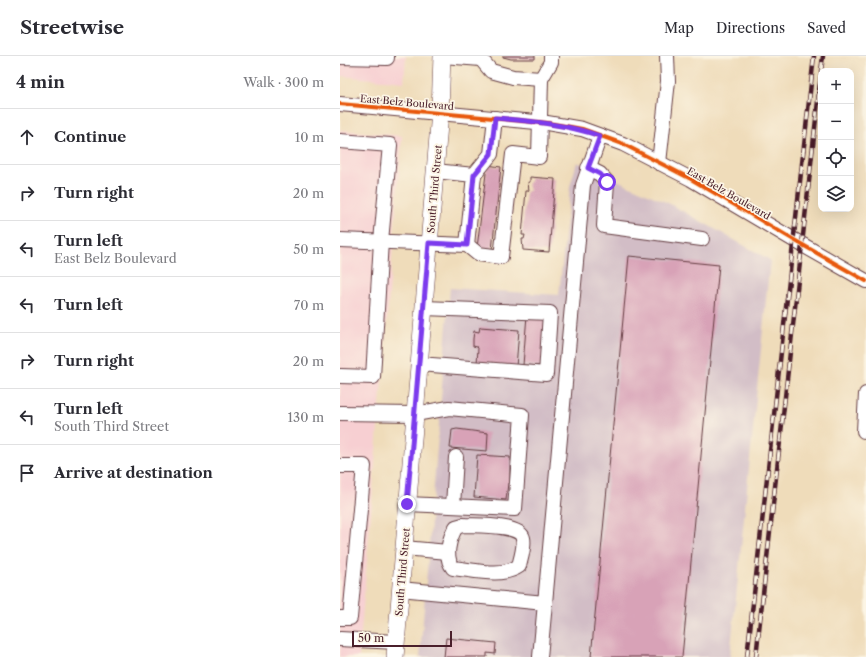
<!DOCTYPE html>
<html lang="en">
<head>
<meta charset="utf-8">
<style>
	body { margin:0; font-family:"Libre Caslon Text",serif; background:#f7f7f7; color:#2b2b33 }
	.controls { position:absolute; right:12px; top:12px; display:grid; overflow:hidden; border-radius:8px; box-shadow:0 4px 16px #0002 }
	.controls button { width:36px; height:36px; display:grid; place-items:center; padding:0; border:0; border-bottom:1px solid #e1e1e2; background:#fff; color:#2b2b33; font:20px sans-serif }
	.scale { position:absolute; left:12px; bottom:10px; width:100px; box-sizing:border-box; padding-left:4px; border:2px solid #4a1f2b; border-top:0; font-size:11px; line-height:14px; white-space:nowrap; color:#4a1f2b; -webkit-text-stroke:3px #fcf5e5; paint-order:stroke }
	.stop { position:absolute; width:12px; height:12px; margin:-9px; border:3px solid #7c3aed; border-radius:50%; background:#fff }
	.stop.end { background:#7c3aed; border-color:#fff; box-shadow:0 1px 4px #0008 }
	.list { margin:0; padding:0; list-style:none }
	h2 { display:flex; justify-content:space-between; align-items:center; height:52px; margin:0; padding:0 16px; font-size:17px }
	h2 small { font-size:13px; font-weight:400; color:#7c7c81 }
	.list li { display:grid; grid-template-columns:26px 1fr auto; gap:12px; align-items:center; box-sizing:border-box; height:56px; padding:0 16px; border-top:1px solid #e1e1e2 }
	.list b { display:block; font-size:15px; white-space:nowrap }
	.list p { margin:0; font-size:13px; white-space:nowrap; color:#7c7c81 }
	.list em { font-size:13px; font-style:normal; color:#7c7c81 }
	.icon { flex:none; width:22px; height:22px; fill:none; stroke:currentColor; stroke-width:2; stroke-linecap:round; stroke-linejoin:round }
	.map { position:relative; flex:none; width:526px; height:601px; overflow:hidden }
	header { display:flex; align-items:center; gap:24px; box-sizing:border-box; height:56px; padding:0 20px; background:#fff; border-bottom:1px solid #e1e1e2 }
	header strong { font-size:19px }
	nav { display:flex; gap:22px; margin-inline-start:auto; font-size:14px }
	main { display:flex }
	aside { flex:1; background:#fff }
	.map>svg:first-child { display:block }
</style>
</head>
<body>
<header>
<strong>Streetwise</strong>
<nav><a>Map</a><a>Directions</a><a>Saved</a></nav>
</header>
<main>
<aside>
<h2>4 min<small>Walk · 300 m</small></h2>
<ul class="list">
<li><svg class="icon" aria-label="ahead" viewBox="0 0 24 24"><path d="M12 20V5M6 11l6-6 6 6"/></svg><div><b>Continue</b></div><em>10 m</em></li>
<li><svg class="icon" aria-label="right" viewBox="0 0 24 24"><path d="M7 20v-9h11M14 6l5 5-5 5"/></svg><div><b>Turn right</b></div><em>20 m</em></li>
<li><svg class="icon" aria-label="left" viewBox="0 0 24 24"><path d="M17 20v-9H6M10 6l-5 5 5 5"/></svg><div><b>Turn left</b><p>East Belz Boulevard</p></div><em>50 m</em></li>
<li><svg class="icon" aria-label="left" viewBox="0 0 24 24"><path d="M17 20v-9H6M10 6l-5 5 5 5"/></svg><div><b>Turn left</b></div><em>70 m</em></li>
<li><svg class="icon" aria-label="right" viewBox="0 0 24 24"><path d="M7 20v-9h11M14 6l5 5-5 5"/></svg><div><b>Turn right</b></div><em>20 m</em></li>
<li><svg class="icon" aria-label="left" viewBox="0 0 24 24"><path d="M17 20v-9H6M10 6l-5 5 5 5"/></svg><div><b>Turn left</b><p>South Third Street</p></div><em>130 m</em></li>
<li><svg class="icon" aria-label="arrive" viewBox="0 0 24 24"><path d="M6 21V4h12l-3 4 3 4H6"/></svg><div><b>Arrive at destination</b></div></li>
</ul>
</aside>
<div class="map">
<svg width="526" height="601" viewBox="0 0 526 601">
	<rect width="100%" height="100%" fill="#fcf5e5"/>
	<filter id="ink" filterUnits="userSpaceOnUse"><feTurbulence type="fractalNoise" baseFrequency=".025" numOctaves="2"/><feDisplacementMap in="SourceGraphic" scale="8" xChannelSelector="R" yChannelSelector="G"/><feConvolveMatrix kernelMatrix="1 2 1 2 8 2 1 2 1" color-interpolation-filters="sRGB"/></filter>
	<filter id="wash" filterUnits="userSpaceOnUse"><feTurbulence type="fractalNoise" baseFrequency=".012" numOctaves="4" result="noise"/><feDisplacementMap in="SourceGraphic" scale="16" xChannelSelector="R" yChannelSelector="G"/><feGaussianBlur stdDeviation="0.9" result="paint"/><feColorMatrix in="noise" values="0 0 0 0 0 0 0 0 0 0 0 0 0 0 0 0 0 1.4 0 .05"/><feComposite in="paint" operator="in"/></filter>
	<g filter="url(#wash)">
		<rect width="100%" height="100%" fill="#efdcba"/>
		<g fill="#f7cfd2">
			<path d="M 0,0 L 66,0 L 64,26 L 0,20 Z"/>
			<path d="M 0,74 L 62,80 L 19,601 L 0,601 Z"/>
		</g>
		<path fill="#d2bdc6" d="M 237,106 L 330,148 L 430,204 L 390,601 L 80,601 L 110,232 L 219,239 L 230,131 Z"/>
		<g id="blocks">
			<g fill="#d8a2b7">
				<path d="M 163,0 L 195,0 L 195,3 L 171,3 L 163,1 Z"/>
				<path d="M 147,109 L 161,111 L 152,194 L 137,192 Z"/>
				<path d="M 190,121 L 215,123 L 209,196 L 183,194 L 182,183 L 184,183 L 185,179 L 182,179 L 186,135 L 189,135 L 188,126 L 190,126 Z"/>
				<path d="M 289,200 L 379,209 L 342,601 L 251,601 Z"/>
				<path d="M 187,259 L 206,261 L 202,310 L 183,309 Z"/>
				<path d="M 140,271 L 179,274 L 176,311 L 137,308 L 138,292 L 137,291 L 133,290 L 133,283 L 134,275 L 139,276 Z"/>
				<path d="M 117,373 L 148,377 L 147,395 L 110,392 L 112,374 Z"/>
				<path d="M 137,399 L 170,401 L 170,427 L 168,427 L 166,444 L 134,441 Z"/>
				<path d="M 106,582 L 156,587 L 155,598 L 147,597 L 147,601 L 104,601 Z"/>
			</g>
		</g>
	</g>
	<g filter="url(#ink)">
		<use href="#blocks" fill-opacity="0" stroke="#633b40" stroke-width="1"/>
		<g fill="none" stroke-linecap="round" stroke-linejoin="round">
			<g stroke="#633b40" stroke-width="16">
				<g id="minor">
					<path d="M 103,0 L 141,3"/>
					<path d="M 141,0 L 141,3 L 151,15 L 173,21 L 201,23"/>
					<path d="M 0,1 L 47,2 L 47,0"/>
					<path d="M 0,48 L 207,67 L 242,73 L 283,88 L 351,123 L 454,184 L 526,225"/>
					<path d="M 0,85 L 50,89 L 41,185 L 33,321 L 0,320"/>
					<path d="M 319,107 L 328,25 L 327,0"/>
					<path d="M 248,112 L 260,118 L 267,126 L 264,170 L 362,183"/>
					<path d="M 95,115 L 134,119 L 127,189"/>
					<path d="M 134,119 L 151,98 L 155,62"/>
					<path d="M 0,184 L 127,189 L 138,198 L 161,201 L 173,98 L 199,101 L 201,23 L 211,6 L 211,0"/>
					<path d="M 79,308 L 206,318 L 210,257 L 84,252"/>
					<path d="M 0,357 L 75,358 L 109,352 L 182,359 L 175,453 L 67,448"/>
					<path d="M 524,375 L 526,338"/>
					<path d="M 0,410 L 24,410 L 10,562 L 0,562"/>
					<path d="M 113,450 L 116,401"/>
					<path d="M 123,469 C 135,470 180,468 183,482 C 185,490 181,502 179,510 C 162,522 134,514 113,512 C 104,501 109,483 116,471 Z"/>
					<path d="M 64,492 L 108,496"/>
					<path d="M 60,533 L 205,547 L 243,129 L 260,80"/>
					<path d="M 0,583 L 56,586"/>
					<path d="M 200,601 L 205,547"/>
				</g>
			</g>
			<g stroke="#633b40" stroke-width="18">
				<path id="major" d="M 55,601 L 100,56 L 102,0"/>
			</g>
			<use href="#minor" stroke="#fff" stroke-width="14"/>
			<use href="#major" stroke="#fff" stroke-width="17"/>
			<g stroke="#4a1f2b" stroke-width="4.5">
				<g id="rail">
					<path d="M 481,15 L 483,0"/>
					<path d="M 407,601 L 474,0"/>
					<path d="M 416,601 L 481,18"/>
				</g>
			</g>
			<use href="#rail" stroke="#fcf5e5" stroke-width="3" stroke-dasharray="9" stroke-linecap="butt"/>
			<g stroke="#fcf5e5" stroke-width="6">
				<path id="cycleway" d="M 0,48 L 207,67 L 242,73 L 283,88 L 351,123 L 454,184 L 526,225"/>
			</g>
			<use href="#cycleway" stroke="#e8590c" stroke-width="4"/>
		</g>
	</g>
	<g fill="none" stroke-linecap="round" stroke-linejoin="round" filter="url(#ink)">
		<path stroke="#7c3aed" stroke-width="5" d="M 67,448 L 89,187 L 127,189 L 134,119 L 151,98 L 155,62 C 190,65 226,68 260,80 L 248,112 L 260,118 L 267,126"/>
	</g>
	<g text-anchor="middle" stroke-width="3.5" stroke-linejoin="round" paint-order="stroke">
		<g font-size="10" fill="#4a1f2b" stroke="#fcf5e5">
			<text transform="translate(67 46) rotate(5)" y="4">East Belz Boulevard</text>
			<text transform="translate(94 133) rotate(-85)" y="4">South Third Street</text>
			<text transform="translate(389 137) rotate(30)" y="4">East Belz Boulevard</text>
			<text transform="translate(62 516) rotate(-85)" y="4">South Third Street</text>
		</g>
	</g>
</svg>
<div class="controls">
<button>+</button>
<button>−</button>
<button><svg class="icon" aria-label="locate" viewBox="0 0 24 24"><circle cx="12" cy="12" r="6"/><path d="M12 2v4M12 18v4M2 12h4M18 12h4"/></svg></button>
<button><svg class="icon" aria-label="layers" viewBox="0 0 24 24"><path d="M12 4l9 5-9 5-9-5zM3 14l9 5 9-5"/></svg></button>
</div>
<div class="scale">50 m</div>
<div class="stop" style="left:267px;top:126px"></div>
<div class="stop end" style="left:67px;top:448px"></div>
</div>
</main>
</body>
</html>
